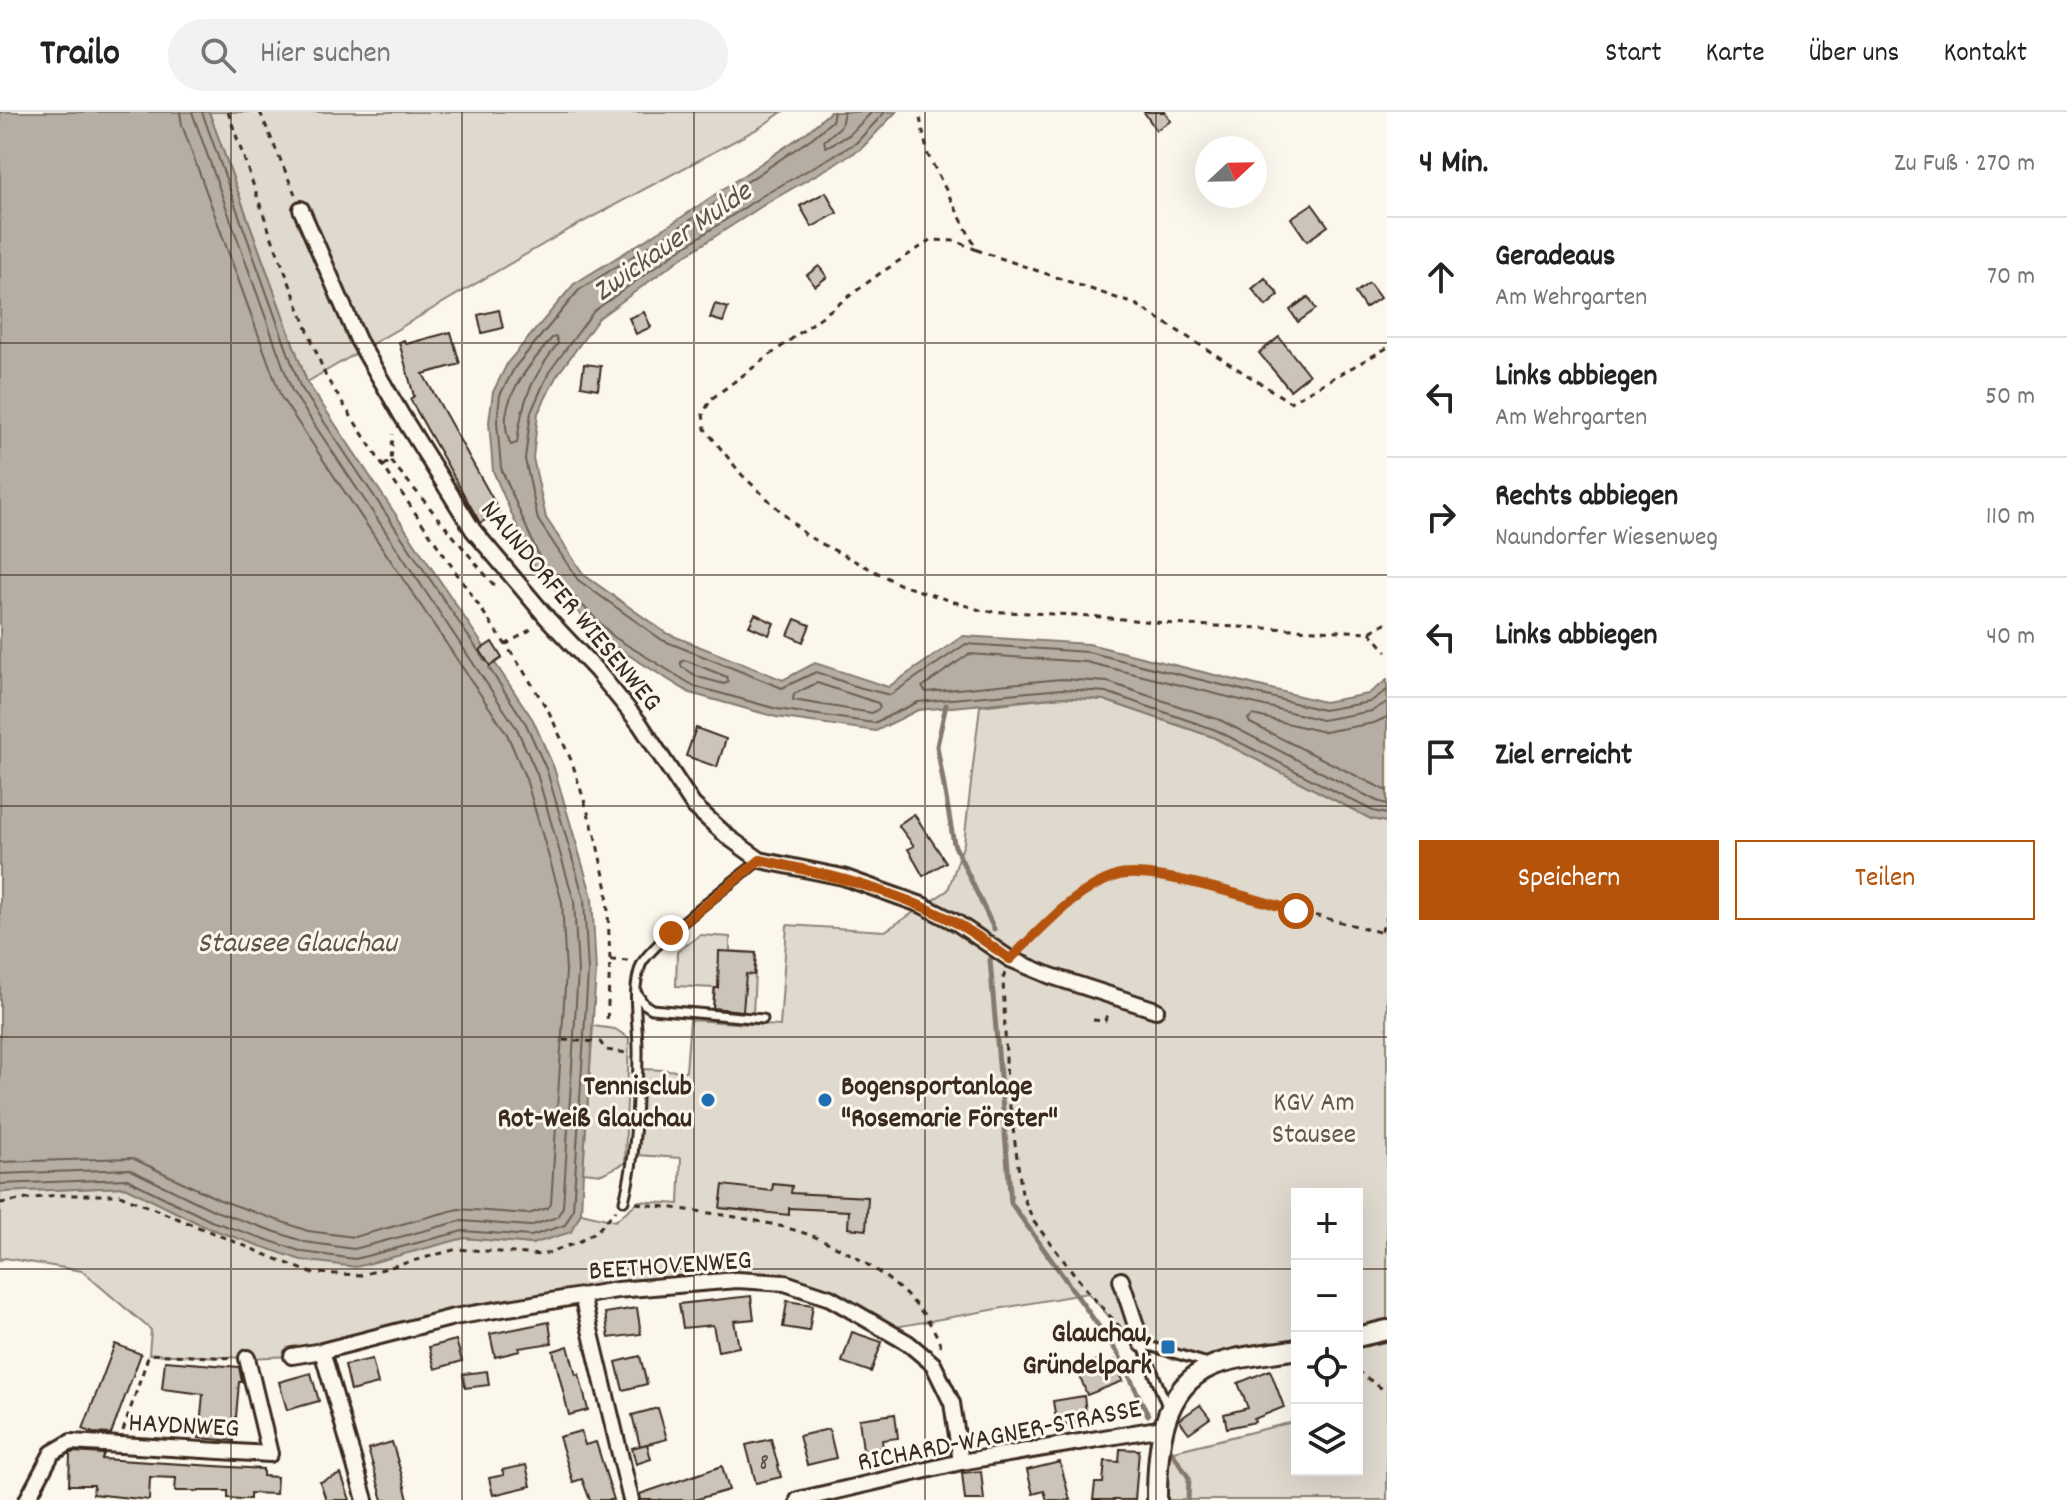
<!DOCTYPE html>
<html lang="de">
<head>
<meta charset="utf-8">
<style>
	body { margin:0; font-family:Dekko,sans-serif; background:#f2f2f2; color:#222 }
	.controls { position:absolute; right:24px; bottom:24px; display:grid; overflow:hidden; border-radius:0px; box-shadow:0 8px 32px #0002 }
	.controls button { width:72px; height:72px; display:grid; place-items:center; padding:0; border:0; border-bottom:2px solid #e0e0e0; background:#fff; color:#222; font:40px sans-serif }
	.compass { position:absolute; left:1195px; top:24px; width:72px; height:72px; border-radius:50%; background:#fff; box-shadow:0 8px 32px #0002; rotate:68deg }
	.stop { position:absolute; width:24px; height:24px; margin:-18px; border:6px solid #b45309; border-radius:50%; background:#fff }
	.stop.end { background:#b45309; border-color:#fff; box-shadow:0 2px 8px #0008 }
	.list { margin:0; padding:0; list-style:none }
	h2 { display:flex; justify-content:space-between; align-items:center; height:104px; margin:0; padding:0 32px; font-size:34px }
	h2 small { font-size:26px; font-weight:400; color:#767676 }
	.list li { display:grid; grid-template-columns:52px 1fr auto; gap:24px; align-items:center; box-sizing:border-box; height:120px; padding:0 32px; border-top:2px solid #e0e0e0 }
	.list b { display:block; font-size:30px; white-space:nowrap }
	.list p { margin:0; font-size:26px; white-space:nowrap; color:#767676 }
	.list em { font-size:26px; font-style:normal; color:#767676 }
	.actions { display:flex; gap:16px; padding:24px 32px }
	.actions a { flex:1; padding:18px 0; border:2px solid #b45309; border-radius:0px; text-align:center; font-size:28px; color:#b45309 }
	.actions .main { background:#b45309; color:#fff }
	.icon { flex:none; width:44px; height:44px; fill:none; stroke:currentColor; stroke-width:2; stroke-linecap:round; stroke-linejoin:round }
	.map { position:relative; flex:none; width:1387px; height:1388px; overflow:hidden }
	header { display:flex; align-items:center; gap:48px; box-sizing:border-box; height:112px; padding:0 40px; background:#fff; border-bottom:2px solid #e0e0e0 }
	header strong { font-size:38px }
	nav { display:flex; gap:44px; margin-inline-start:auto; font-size:28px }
	.search { width:560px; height:72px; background:#f2f2f2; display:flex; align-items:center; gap:20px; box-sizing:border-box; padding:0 28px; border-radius:44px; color:#767676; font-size:30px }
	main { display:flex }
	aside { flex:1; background:#fff }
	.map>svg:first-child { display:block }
</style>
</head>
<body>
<header>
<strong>Trailo</strong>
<div class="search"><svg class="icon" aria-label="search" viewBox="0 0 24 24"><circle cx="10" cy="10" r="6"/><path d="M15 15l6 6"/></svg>Hier suchen</div>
<nav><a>Start</a><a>Karte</a><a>Über uns</a><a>Kontakt</a></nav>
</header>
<main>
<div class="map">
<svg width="1387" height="1388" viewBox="0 0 1387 1388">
	<rect width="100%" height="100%" fill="#fbf7ec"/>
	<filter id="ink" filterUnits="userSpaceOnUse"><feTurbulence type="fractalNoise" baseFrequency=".0125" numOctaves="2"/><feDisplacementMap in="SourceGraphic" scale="16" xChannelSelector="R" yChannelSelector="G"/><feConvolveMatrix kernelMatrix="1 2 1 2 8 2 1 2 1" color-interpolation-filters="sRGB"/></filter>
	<g filter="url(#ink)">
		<g fill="#dfd9ce" stroke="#8d8276" stroke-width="2">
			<path d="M 209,0 L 782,0 L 759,16 L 566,119 L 307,270 Z"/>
			<path d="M 1062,585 L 1104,588 L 1213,625 L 1371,707 L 1387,710 L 1387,1388 L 1159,1388 L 1159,1362 L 1174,1339 L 1297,1309 L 1297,1358 L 1357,1358 L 1357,1082 L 1297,1082 L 1297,1237 L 1214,1253 L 1142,1232 L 1113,1209 L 1088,1181 L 884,1217 L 785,1171 L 617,1178 L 292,1244 L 247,1246 L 149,1242 L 151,1218 L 82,1159 L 5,1146 L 0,1148 L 0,1080 L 125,1075 L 208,1116 L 418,1138 L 464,1126 L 532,1132 L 570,1120 L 581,1101 L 615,1109 L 639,1089 L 679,1092 L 681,1046 L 637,1043 L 643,957 L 686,959 L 690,908 L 780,914 L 787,813 L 885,819 L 948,778 L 964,731 L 980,594 Z"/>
			<path d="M 700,823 L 730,825 L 730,839 L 756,841 L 753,902 L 713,899 L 714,876 L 676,874 L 677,840 Z"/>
			<path d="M 593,914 L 615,917 L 629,926 L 625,1051 L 602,1062 L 583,1060 Z"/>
		</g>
		<g fill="#b6aea2" stroke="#85796d" stroke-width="2">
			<path d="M 0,0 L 209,0 L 307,270 L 533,608 L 554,656 L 592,785 L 596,860 L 583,1060 L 581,1101 L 571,1120 L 532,1132 L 464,1126 L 356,1155 L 301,1148 L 208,1116 L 125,1075 L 0,1080 Z"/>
			<path d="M 830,0 L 896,0 L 861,37 L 767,91 L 680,147 L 599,206 L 556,265 L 538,301 L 533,346 L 546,406 L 584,463 L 666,521 L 783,568 L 815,551 L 888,575 L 963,524 L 1089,532 L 1324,590 L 1368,582 L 1387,568 L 1387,710 L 1371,707 L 1213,625 L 1104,588 L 1062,585 L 918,598 L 876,619 L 776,605 L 690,581 L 609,531 L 536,458 L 493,359 L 489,310 L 493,280 L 508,250 L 574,172 L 679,107 L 807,20 Z"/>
		</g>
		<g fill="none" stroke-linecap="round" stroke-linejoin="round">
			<g stroke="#6c5f53" stroke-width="2">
				<path d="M 202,0 L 300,274 L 485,549"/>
				<path d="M 834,0 L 832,9 L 812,26 L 683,113 L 579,178 L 515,255 L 500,283 L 497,310 L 501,356 L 543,454 L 614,525 L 694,574 L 777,597 L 874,611 L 918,590 L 1062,577 L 1106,580 L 1216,618 L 1373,699 L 1387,702"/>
				<path d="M 844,0 L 841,14 L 824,29 L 826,35 L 849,23 L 872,0"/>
				<path d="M 885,0 L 856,31 L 762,84 L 675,141 L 594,199 L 549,260 L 531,300 L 525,347 L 538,408 L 578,468 L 662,528 L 782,576 L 816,560 L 858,575 L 890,583 L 966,532 L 1088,540 L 1323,598 L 1370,590 L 1387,578"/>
				<path d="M 556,225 L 558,231 C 532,267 522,286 517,331 L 511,333 C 492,294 528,255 552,226 Z"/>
				<path d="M 685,548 L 727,565 L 729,570 L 724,572 L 698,565 L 681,554 L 681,550 Z"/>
				<path d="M 817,571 L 878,591 L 880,596 L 872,601 L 793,588 L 794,582 Z"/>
				<path d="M 1387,590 L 1372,599 L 1322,608 L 1086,550 L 969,542 L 922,575 L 926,580 L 1061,567 L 1108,570 L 1220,608 L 1377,689 L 1387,692"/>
				<path d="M 1387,605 L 1374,611 L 1324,620 L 1253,603 L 1248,607 L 1250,611 L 1387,679"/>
				<path d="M 0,1050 L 132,1046 L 220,1088 L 308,1119 L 354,1125 L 458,1097 L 528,1102 L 548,1096 L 551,1092 L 566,860 L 562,790 L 526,667 L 507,622 L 281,285 L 182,13 L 180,0"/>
				<path d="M 0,1062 L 129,1057 L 215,1099 L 305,1130 L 354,1137 L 461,1109 L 530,1114 L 557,1105 L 563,1095 L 578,860 L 574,789 L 537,662 L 517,617 L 292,279 L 192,0"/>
				<path d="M 0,1072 L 127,1067 L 211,1109 L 303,1140 L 355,1147 L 463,1119 L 531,1124 L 565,1113 L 573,1098 L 588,860 L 584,787 L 547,659 L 526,612 L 489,556"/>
			</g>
			<g stroke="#85796d" stroke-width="5">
				<path d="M 946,593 L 937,634 L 954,732 L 994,817"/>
				<path d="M 990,848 L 1011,1091 L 1119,1243 L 1148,1303"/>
				<path d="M 1168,1334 L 1189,1366 L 1188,1388"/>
			</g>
		</g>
		<g fill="#ccc4b9" stroke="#3b2a1e" stroke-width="2">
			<path d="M 1144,0 L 1165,0 L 1171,9 L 1156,18 Z"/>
			<path d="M 826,80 L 837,101 L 812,115 L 800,94 Z"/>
			<path d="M 1312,92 L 1328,114 L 1307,129 L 1291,106 Z"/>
			<path d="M 819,154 L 827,165 L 815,174 L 807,163 Z"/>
			<path d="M 1265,166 L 1279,183 L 1266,194 L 1252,177 Z"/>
			<path d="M 1369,171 L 1380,186 L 1365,196 L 1355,181 Z"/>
			<path d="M 1308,185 L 1316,197 L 1298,210 L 1290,198 Z"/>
			<path d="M 715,192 L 728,196 L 723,210 L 710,206 Z"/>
			<path d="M 499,198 L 503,216 L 482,221 L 478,203 Z"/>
			<path d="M 644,200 L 651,215 L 636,222 L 629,206 Z"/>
			<path d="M 451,220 L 460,252 L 423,262 L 500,400 L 480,411 L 410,287 L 414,284 L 399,230 L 404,228 L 406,232 Z"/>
			<path d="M 1279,225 L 1309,263 L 1290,278 L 1259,241 Z"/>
			<path d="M 584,252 L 601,254 L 598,277 L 581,274 Z"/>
			<path d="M 755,502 L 774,511 L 769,523 L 749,514 Z"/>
			<path d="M 795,507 L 810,513 L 803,530 L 788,523 Z"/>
			<path d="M 492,530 L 502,546 L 490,554 L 480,538 Z"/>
			<path d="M 696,616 L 726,627 L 717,655 L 686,644 Z"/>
			<path d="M 914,702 L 946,750 L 923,764 L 908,737 L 914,734 L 898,713 Z"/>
			<path d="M 719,839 L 756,841 L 754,863 L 746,862 L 743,899 L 713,896 L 715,876 L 718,876 Z"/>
			<path d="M 773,1072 L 792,1074 L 791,1081 L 868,1085 L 866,1118 L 848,1116 L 849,1099 L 789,1096 L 789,1103 L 720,1096 L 723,1073 L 772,1079 Z"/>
			<path d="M 751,1184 L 754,1207 L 734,1209 L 739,1235 L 718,1239 L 713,1213 L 683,1216 L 679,1192 Z"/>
			<path d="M 787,1189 L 813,1193 L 809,1219 L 783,1215 Z"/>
			<path d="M 637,1196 L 641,1222 L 609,1226 L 605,1201 Z"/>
			<path d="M 549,1210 L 552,1231 L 519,1236 L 520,1239 L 495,1245 L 490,1222 Z"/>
			<path d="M 852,1220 L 882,1230 L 871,1260 L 842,1250 Z"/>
			<path d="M 456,1228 L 462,1249 L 435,1257 L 429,1235 Z"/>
			<path d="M 115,1232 L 141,1242 L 111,1322 L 93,1321 L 83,1317 Z"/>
			<path d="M 568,1234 L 576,1263 L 579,1262 L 588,1298 L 569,1303 L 553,1239 Z"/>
			<path d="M 640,1244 L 647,1272 L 623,1278 L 616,1250 Z"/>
			<path d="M 372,1247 L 378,1272 L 351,1279 L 345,1253 Z"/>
			<path d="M 1097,1248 L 1100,1254 L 1115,1248 L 1123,1269 L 1087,1283 L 1077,1256 Z"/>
			<path d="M 165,1249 L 239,1255 L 242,1270 L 239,1270 L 234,1329 L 199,1326 L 203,1282 L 162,1277 Z"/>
			<path d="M 1270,1258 L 1284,1295 L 1254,1307 L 1255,1310 L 1227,1316 L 1224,1302 L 1248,1296 L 1238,1271 Z"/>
			<path d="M 487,1259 L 489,1273 L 465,1276 L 463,1262 Z"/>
			<path d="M 311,1261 L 319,1289 L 287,1298 L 279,1270 Z"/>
			<path d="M 1084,1284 L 1086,1300 L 1081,1300 L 1082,1309 L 1057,1314 L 1053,1289 Z"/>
			<path d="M 1200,1293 L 1210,1306 L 1189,1321 L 1179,1308 Z"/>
			<path d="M 658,1296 L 667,1327 L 640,1334 L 632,1303 Z"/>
			<path d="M 895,1302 L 898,1326 L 882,1328 L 883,1336 L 863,1338 L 859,1307 Z"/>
			<path d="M 829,1317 L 836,1346 L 807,1353 L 799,1324 Z"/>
			<path d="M 581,1319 L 585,1333 L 596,1330 L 614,1388 L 590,1388 L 582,1367 L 573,1370 L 559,1325 Z"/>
			<path d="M 771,1327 L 781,1365 L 756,1371 L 746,1333 Z"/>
			<path d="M 392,1330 L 403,1367 L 408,1388 L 383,1388 L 368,1337 Z"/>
			<path d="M 647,1332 L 651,1347 L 636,1352 L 632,1336 Z"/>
			<path d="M 1120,1337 L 1139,1338 L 1135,1388 L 1093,1388 L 1095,1371 L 1103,1371 L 1105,1349 L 1119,1350 Z"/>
			<path d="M 73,1340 L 104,1342 L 102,1347 L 263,1357 L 263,1364 L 277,1365 L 276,1382 L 250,1381 L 250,1387 L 240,1387 L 228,1386 L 228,1379 L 175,1379 L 176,1366 L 150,1365 L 149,1388 L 93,1382 L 94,1373 L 69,1373 L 70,1342 Z"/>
			<path d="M 1060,1350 L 1070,1388 L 1047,1388 L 1044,1379 L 1033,1382 L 1027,1358 Z"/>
			<path d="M 526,1353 L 531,1374 L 493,1383 L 489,1366 L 504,1363 L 502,1358 Z"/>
			<path d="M 722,1354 L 729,1378 L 694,1388 L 641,1388 L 640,1382 Z"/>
			<path d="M 981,1359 L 984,1388 L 965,1388 L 962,1361 Z"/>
			<path d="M 341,1362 L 350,1388 L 326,1388 L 320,1370 Z"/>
		</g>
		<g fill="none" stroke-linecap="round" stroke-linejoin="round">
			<g stroke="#3b2a1e" stroke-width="13">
				<g id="service">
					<path d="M 636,880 L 644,892 L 652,897 L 763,907"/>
					<path d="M 624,1089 C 637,1042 637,992 638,944 C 639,914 630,881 641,853 C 649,833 738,766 760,748"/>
					<path d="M 1142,1232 L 1208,1251"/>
					<path d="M 1142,1232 L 1168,1297"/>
				</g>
			</g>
			<g stroke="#3b2a1e" stroke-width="20">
				<g id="minor">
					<path d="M 301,97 L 358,228 L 402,304 L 473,418 L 548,507 L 597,559 L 640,612 L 693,693 L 728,725 L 760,748 L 843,765 L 922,793 L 957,811 L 1010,847 L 1051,864 L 1156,898"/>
					<path d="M 1121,1168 L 1142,1232"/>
					<path d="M 582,1184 L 631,1388"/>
					<path d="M 322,1239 L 365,1388"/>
					<path d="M 292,1244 L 322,1239 L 454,1205 L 617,1178 L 737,1168 L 785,1171 L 830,1186 L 908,1231 L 933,1252 L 952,1291 L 961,1350"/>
					<path d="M 27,1388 L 52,1341 L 71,1330 L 270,1342 L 247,1246"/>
					<path d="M 798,1388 L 961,1350 L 1163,1316"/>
				</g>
			</g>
			<g stroke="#3b2a1e" stroke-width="24">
				<g id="tertiary">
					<path d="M 1357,1225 L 1387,1218"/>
					<path d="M 1157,1388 C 1157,1340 1160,1276 1212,1254 C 1235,1244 1272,1242 1297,1237"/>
				</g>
			</g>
			<g stroke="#3b2a1e" stroke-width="3" stroke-dasharray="6 6" stroke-linecap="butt">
				<path d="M 228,0 L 270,121 L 326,265 L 383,354 L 523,558 L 549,600 L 572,650 L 595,723 L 607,777 L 610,848 L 607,912"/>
				<path d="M 260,0 L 295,82"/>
				<path d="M 920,6 L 928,43 L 977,138 L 1137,193 L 1290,290 L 1387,236"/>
				<path d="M 977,138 L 955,129 L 931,128 L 879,162 L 711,287 L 703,302 L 705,317 L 742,363 L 807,424 L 901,473 L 983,499 L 1078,503 L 1187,513 L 1370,520 L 1387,510"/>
				<path d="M 391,349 L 493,472 L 498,472"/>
				<path d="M 383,354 L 391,349 L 393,322"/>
				<path d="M 1370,520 L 1387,540"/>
				<path d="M 505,533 L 535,515"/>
				<path d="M 1381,820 L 1387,805"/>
				<path d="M 1022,836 L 1079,783 L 1117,763 L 1159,763 L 1387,822"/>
				<path d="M 610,848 L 630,849"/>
				<path d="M 1005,861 L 1003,867 L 1007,973 L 1022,1082 L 1034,1110 L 1089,1181 L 1120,1215"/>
				<path d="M 1093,908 L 1105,909 L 1108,899"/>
				<path d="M 563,928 L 600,930 L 606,938 L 627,941"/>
				<path d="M 0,1091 L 56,1083 L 120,1083 L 311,1161 L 361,1163 L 457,1137 L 542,1143 L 579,1130 L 598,1118 L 616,1098"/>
				<path d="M 636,1091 C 691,1099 759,1105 810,1123 C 857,1140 932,1189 942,1240"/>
				<path d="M 1357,1259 L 1387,1280"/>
				<path d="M 123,1319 L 149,1242 L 232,1246"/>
			</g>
			<use href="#service" stroke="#fbf7ec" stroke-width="7"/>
			<use href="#minor" stroke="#fbf7ec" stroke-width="14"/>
			<use href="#tertiary" stroke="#fbf7ec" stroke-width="18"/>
		</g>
	</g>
	<g fill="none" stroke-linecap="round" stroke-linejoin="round" filter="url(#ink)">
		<path stroke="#b45309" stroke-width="10" d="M 671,821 L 760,748 C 827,762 892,777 953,809 C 973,820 991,834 1010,847 C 1041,818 1074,778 1116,764 C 1150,753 1256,788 1296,799"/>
	</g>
	<path fill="none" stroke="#3b2a1e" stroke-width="2" stroke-opacity="0.55" d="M 231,0 L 231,1388M 462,0 L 462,1388M 694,0 L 694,1388M 925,0 L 925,1388M 1156,0 L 1156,1388M 0,231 L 1387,231M 0,463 L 1387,463M 0,694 L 1387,694M 0,925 L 1387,925M 0,1157 L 1297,1157M 1357,1157 L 1387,1157"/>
	<g fill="#1f6fb2" stroke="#fbf7ec" stroke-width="3">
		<circle cx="708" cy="988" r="8"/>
		<circle cx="825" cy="988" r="8"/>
		<rect x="1160" y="1227" width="16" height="16" rx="4"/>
	</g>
	<g text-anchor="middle" stroke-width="6" stroke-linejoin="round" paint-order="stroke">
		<g font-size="24" fill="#5f5045">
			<text x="764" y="1357">8</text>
		</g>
		<g font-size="28" fill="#3b2a1e" stroke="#fbf7ec">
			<text transform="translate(573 492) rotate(50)" y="10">NAUNDORFER WIESENWEG</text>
			<text transform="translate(670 1151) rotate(-4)" y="10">BEETHOVENWEG</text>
			<text transform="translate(184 1311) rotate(3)" y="10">HAYDNWEG</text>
			<text transform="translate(999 1321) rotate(-11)" y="10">RICHARD-WAGNER-STRASSE</text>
		</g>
		<g font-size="28" font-weight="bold" fill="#3b2a1e" stroke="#fbf7ec" text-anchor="end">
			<text x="692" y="982">Tennisclub<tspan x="692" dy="32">Rot-Weiß Glauchau</tspan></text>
			<text x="841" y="982" text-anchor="start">Bogensportanlage<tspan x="841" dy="32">"Rosemarie Förster"</tspan></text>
			<text x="1152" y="1229">Glauchau,<tspan x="1152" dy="32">Gründelpark</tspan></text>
		</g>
		<g font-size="28" fill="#64564a" stroke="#fbf7ec">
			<text x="1314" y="998">KGV Am<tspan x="1314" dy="32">Stausee</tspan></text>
		</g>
		<g font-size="30" font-style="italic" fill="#605246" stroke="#fbf7ec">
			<text transform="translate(671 128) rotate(-35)" y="10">Zwickauer Mulde</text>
			<text x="297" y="839">Stausee Glauchau</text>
		</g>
	</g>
</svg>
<div class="controls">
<button>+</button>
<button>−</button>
<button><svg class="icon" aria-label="locate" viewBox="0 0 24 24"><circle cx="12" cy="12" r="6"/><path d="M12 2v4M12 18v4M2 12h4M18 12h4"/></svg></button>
<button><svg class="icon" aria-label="layers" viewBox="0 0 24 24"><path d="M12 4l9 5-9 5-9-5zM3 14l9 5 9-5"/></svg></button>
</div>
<svg class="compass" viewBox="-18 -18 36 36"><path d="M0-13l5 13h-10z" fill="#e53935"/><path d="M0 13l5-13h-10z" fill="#767676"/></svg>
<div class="stop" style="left:1296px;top:799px"></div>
<div class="stop end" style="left:671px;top:821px"></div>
</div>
<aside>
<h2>4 Min.<small>Zu Fuß · 270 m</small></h2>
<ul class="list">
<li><svg class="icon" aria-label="ahead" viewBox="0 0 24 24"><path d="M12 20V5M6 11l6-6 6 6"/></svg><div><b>Geradeaus</b><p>Am Wehrgarten</p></div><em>70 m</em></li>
<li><svg class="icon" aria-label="left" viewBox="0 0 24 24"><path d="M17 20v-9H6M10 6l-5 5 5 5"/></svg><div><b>Links abbiegen</b><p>Am Wehrgarten</p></div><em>50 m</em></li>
<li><svg class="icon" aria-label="right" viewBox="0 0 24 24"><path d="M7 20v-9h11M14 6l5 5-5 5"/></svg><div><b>Rechts abbiegen</b><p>Naundorfer Wiesenweg</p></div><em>110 m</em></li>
<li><svg class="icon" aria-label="left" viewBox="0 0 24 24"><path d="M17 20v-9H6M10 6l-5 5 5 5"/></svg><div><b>Links abbiegen</b></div><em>40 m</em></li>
<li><svg class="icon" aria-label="arrive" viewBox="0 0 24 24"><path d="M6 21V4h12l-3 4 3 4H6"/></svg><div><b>Ziel erreicht</b></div></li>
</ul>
<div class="actions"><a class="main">Speichern</a><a>Teilen</a></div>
</aside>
</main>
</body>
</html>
